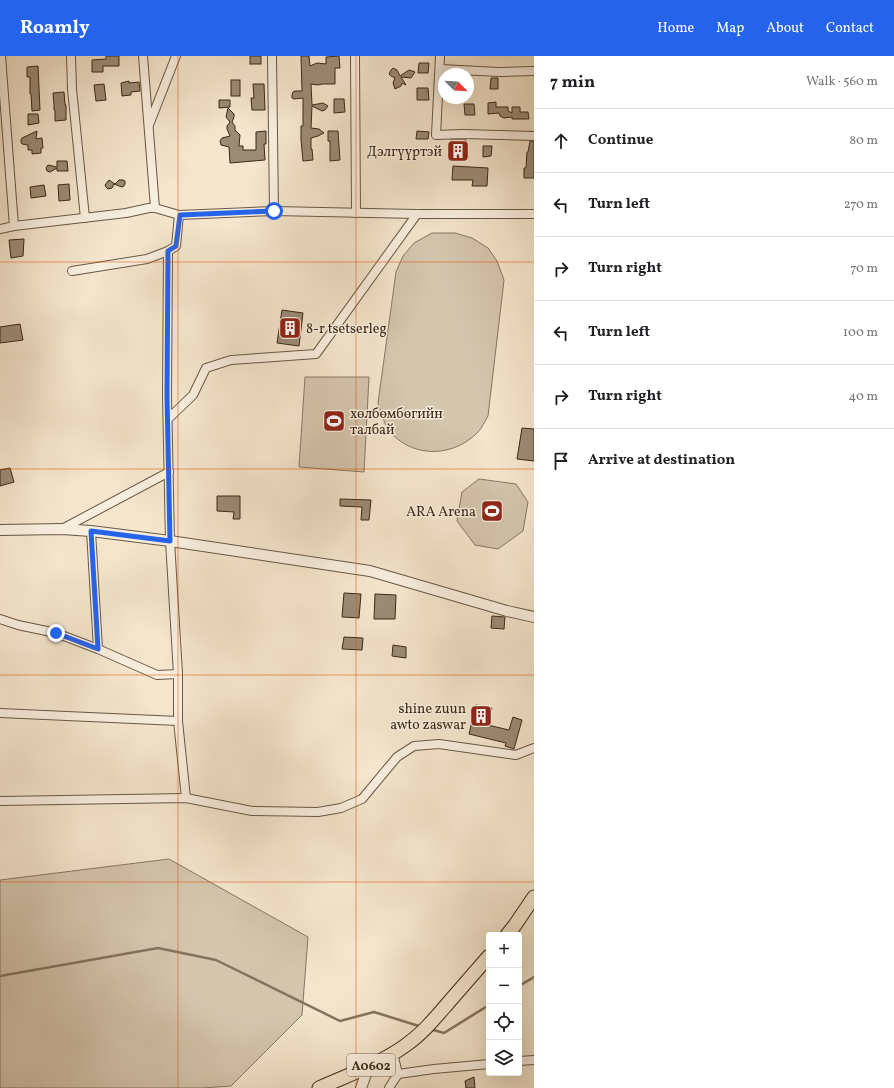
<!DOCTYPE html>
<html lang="en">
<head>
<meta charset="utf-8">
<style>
	body { margin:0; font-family:Vollkorn,serif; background:#f6f6f6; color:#202124 }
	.controls { position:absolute; right:12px; bottom:12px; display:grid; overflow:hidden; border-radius:4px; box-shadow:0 4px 16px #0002 }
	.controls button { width:36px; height:36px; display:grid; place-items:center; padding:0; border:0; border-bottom:1px solid #e0e0e0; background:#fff; color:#202124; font:20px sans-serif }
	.compass { position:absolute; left:438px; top:12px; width:36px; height:36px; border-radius:50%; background:#fff; box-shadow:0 4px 16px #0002; rotate:114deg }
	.stop { position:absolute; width:12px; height:12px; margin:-9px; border:3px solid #2563eb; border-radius:50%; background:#fff }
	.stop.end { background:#2563eb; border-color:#fff; box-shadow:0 1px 4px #0008 }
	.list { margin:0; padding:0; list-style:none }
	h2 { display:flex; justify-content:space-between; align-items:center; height:52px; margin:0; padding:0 16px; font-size:17px }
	h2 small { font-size:13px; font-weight:400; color:#757577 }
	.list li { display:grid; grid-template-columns:26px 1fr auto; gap:12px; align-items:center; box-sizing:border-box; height:64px; padding:0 16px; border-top:1px solid #e0e0e0 }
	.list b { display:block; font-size:15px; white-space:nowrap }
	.list em { font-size:13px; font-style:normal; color:#757577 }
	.icon { flex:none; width:22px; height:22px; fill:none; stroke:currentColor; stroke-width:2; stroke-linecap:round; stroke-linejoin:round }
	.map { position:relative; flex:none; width:534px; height:1032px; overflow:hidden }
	header { display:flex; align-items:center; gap:24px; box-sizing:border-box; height:56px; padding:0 20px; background:#2563eb; color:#fff }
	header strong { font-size:19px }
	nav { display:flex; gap:22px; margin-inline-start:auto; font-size:14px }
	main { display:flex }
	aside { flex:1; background:#fff }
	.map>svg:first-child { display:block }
</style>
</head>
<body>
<header>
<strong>Roamly</strong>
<nav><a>Home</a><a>Map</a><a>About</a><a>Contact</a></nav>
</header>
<main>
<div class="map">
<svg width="534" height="1032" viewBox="0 0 534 1032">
	<rect width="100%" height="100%" fill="#f4e5cc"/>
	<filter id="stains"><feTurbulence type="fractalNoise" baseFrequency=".005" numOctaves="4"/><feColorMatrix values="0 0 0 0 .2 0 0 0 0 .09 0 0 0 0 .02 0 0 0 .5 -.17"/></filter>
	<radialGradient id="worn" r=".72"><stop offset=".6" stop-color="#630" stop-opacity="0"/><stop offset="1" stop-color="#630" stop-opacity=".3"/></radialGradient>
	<g fill="#d4c5ad" stroke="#877762">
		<path d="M 432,177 L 455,177 L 472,182 L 488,192 L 497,205 L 504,224 L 488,360 C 485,365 482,372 478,376 C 455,400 416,403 392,378 C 384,369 381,357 378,347 L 396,216 L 403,200 L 414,187 Z"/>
		<path d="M 305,321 L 369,321 L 364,416 L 299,411 Z"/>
		<path d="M 479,423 L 516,428 L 528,446 L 523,475 L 498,493 L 475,489 L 457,465 L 462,436 Z"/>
		<path d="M 169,803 L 308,881 L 302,959 L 231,1030 L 203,1032 L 0,1032 L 0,824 Z"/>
	</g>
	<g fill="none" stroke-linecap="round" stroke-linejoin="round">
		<g stroke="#84735e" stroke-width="2.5">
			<path d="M 0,920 L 158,892 L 216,904 L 340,965 L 374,956 L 422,971"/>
			<path d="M 519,930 L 534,921"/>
			<path d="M 430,973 L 444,977 L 489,949"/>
		</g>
	</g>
	<g fill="#9b8b75" stroke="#3a2916">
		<path d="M 106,0 L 119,0 L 119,10 L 103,10 L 103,16 L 92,16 L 92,4 L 106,3 Z"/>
		<rect x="250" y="0" width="11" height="8"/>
		<path d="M 301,0 L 309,0 L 310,10 L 317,7 L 326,8 L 326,1 L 339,0 L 340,12 L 335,12 L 335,28 L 322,28 L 318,29 L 311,28 L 312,49 L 323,47 L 328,50 L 325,54 L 322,55 L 312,50 L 311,72 L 319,73 L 324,77 L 318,80 L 311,82 L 311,93 L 312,93 L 313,104 L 303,105 L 301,84 L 301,70 L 303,70 L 303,42 L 294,43 L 292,42 L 292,39 L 293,36 L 295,35 L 302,35 Z"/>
		<path d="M 419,7 L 429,7 L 428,17 L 418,17 Z"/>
		<path d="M 38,10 L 40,54 L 32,55 L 31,38 L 30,38 L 30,21 L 27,21 L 27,11 Z"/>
		<path d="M 393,12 L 397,14 L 400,20 L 409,14 L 415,16 L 411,22 L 401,21 L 406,29 L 402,27 L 401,30 L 395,33 L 393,27 L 395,22 L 391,20 L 389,18 L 391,14 Z"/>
		<path d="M 491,22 L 498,22 L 498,33 L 490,33 Z"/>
		<rect x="231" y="24" width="9" height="16"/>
		<path d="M 129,25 L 129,27 L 139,26 L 140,35 L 131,36 L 131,39 L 122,40 L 121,27 Z"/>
		<path d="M 104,28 L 106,44 L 96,45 L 94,29 Z"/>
		<path d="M 253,28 L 264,28 L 265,54 L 252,54 L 251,42 L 254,42 Z"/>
		<path d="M 417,32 L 428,32 L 429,44 L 417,44 Z"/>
		<path d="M 64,36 L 65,49 L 66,49 L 66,64 L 55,65 L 55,54 L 54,54 L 54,49 L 53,37 Z"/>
		<path d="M 334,43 L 344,43 L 345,56 L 334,57 Z"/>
		<path d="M 219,44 L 230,44 L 230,51 L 219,52 Z"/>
		<path d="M 496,46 L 496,51 L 508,51 L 508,55 L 512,57 L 512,51 L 520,51 L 520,56 L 528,56 L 529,63 L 512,63 L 512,61 L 504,62 L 500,60 L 499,57 L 488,58 L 488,47 Z"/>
		<path d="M 464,48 L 474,48 L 475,59 L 465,59 Z"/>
		<path d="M 228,52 L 234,58 L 234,61 L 232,66 L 235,70 L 235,74 L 240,79 L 239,90 L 243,90 L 243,94 L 256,94 L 256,76 L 266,75 L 266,88 L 264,88 L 265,104 L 230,107 L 229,91 L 221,89 L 220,85 L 222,82 L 230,80 L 227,73 L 227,70 L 230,66 L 226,61 Z"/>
		<path d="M 28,58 L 38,58 L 39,67 L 28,69 Z"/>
		<path d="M 37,75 L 36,83 L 42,82 L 43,92 L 41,92 L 41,97 L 32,98 L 32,94 L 28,94 L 28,89 L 22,88 L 21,86 L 21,84 L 22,82 Z"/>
		<path d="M 328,75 L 338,75 L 340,104 L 330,105 L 330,85 L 328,85 Z"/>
		<path d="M 417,75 L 429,76 L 428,83 L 416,83 Z"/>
		<path d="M 451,84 L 466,84 L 466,102 L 451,103 Z"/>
		<path d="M 530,85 L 534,85 L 534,122 L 524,122 L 524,112 L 526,112 L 527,96 L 528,96 Z"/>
		<path d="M 483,90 L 492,90 L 491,100 L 483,101 Z"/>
		<path d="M 57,105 L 67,105 L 68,115 L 57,115 L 57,112 L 50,116 L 47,115 L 46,112 L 48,109 L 57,111 Z"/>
		<path d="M 453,110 L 488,112 L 487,130 L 472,130 L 473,124 L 452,124 Z"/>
		<path d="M 109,124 L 115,128 L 119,124 L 123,124 L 125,125 L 125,128 L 124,130 L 122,131 L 114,128 L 112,132 L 108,133 L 106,131 L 105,129 Z"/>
		<path d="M 69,128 L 70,144 L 59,145 L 58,129 Z"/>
		<path d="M 44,129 L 46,140 L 31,142 L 30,131 Z"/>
		<path d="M 24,183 L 23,200 L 11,202 L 9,184 Z"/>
		<path d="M 282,254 L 303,257 L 299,290 L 277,287 Z"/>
		<path d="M 20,268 L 23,284 L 0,287 L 0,271 Z"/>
		<path d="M 522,372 L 534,373 L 534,405 L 517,403 Z"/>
		<path d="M 10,412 L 14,426 L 0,430 L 0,414 Z"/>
		<path d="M 217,440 L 240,440 L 240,463 L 233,463 L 234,456 L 217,455 Z"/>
		<path d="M 340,443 L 371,444 L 369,464 L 361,464 L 362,451 L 340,450 Z"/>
		<path d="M 344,537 L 361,538 L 359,562 L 342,561 Z"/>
		<path d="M 375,538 L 396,539 L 395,563 L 374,563 Z"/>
		<path d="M 492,560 L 505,561 L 504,573 L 491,572 Z"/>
		<path d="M 344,581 L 363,582 L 362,594 L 342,593 Z"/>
		<path d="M 393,589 L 406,591 L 406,602 L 392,600 Z"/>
		<path d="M 476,649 L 492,652 L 488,669 L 509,674 L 513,661 L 522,664 L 514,693 L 505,690 L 506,687 L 469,678 Z"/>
		<path d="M 474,1021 L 475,1032 L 466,1032 L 465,1025 Z"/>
	</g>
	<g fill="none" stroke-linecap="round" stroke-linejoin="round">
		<g stroke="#685844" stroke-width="10">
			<g id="minor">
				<path d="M 1,0 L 14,170"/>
				<path d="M 71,0 L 72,33 L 85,162"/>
				<path d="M 143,0 L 155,152"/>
				<path d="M 272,0 L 274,155"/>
				<path d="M 355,0 L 356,157"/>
				<path d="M 440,0 L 436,79 L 463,78 L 534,80"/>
				<path d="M 440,13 L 499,16 L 534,15"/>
				<path d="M 149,69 L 176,0"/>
				<path d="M 0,173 L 14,170 L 126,157 L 149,152 L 155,152 L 179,159 L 274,155 L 417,158 L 534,158"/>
				<path d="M 168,195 L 167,340 L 170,485 L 178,618 L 178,665 L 186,742"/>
				<path d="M 72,215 L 147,203 L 168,195 L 176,190 L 179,159"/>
				<path d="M 168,363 L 193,339 L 206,312 L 231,304 L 316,298 L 417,158"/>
				<path d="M 62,473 L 169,416"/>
				<path d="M 91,475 L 98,593"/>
				<path d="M 0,563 L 18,569 L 56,577 L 98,593 L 157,619 L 178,618"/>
				<path d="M 0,657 L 178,665"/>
				<path d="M 0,745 L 186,742 L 252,755 L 318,756 L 341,752 L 362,743 L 397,701 L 414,690 L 439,688 L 516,699 L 534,692"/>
				<path d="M 393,997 L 398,1018 L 434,1013 L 489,1008"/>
				<path d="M 519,1005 L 534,1004"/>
				<path d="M 389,1032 L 398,1018"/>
			</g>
		</g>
		<g stroke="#685844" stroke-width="12">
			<g id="tertiary">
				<path d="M 0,474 L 62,473 L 91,475 L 170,485 L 370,515 L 507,555 L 534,561"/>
				<path d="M 361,1032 L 369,1010"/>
			</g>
		</g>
		<g stroke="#3a2916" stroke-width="15">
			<g id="trunk">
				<path d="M 507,879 L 515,869 L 534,841"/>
				<path d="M 319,1032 C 348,1019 380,1008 406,989 C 423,977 436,961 449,946 C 463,930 476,915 489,900"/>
			</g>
		</g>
		<use href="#minor" stroke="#f8eede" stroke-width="8"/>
		<use href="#tertiary" stroke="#f8eede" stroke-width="10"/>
		<use href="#trunk" stroke="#f4e5cc" stroke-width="13"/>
	</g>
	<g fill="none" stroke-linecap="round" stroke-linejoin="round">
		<path stroke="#2563eb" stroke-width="5" d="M 56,577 L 98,593 L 91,475 L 170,485 L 167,340 L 168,195 L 176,190 L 180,159 L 274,155"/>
	</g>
	<path fill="none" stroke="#df570c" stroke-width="1" stroke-opacity="0.55" d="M 178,0 L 178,1032M 356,0 L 356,1032M 0,206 L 534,206M 0,413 L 534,413M 0,619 L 534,619M 0,826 L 534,826"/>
	<defs>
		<g id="building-square" transform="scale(1.15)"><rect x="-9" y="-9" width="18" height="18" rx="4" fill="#8f2418" stroke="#f8eede"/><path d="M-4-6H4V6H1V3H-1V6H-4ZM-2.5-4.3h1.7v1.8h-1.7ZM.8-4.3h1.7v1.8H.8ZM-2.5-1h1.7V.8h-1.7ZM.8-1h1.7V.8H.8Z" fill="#fff"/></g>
		<g id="stadium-square" transform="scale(1.15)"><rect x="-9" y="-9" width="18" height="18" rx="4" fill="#8f2418" stroke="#f8eede"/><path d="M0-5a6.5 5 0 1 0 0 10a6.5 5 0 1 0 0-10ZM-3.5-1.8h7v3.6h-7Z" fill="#fff"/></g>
	</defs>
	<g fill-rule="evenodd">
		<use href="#building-square" x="458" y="95"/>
		<use href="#building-square" x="290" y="272"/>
		<use href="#stadium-square" x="334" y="365"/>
		<use href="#stadium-square" x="492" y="455"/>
		<use href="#building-square" x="481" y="660"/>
	</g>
	<g text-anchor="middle" stroke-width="3" stroke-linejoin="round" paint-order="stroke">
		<rect fill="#f8eede" stroke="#736452" stroke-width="1" x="347" y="998" width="48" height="22" rx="3"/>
		<g font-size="13" font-weight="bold" fill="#3a2916">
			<text x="371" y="1014">A0602</text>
		</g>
		<g font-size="14" fill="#3a2916" stroke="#f8eede" text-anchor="end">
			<text x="442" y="100">Дэлгүүртэй</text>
			<text x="306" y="277" text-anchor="start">8-r tsetserleg</text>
			<text x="350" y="362" text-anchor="start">хөлбөмбөгийн<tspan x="350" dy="16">талбай</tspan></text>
			<text x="476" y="460">ARA Arena</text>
			<text x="466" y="657">shine zuun<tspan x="466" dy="16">awto zaswar</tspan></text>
		</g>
	</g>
	<rect width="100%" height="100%" filter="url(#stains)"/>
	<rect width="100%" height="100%" fill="url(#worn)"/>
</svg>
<div class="controls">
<button>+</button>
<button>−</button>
<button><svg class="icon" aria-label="locate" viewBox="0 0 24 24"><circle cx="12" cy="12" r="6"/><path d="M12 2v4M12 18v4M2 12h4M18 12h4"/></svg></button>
<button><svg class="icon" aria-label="layers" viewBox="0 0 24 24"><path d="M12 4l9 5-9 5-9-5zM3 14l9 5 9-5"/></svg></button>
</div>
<svg class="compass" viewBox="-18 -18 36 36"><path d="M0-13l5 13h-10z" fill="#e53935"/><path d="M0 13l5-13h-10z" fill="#757577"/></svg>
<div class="stop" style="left:274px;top:155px"></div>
<div class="stop end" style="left:56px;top:577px"></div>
</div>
<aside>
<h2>7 min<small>Walk · 560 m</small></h2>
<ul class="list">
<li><svg class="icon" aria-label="ahead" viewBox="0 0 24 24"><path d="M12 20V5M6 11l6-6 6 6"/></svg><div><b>Continue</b></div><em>80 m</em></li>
<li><svg class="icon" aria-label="left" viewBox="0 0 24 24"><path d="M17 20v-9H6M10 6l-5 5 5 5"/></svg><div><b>Turn left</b></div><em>270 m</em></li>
<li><svg class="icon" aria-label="right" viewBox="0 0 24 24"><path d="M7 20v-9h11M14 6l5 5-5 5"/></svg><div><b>Turn right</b></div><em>70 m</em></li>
<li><svg class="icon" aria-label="left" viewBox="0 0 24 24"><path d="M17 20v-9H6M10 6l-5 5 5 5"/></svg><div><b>Turn left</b></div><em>100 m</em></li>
<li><svg class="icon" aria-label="right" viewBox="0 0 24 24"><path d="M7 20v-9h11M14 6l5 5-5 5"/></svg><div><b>Turn right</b></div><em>40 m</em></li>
<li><svg class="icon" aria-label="arrive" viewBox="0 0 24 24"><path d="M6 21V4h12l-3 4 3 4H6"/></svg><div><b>Arrive at destination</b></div></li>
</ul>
</aside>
</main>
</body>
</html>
